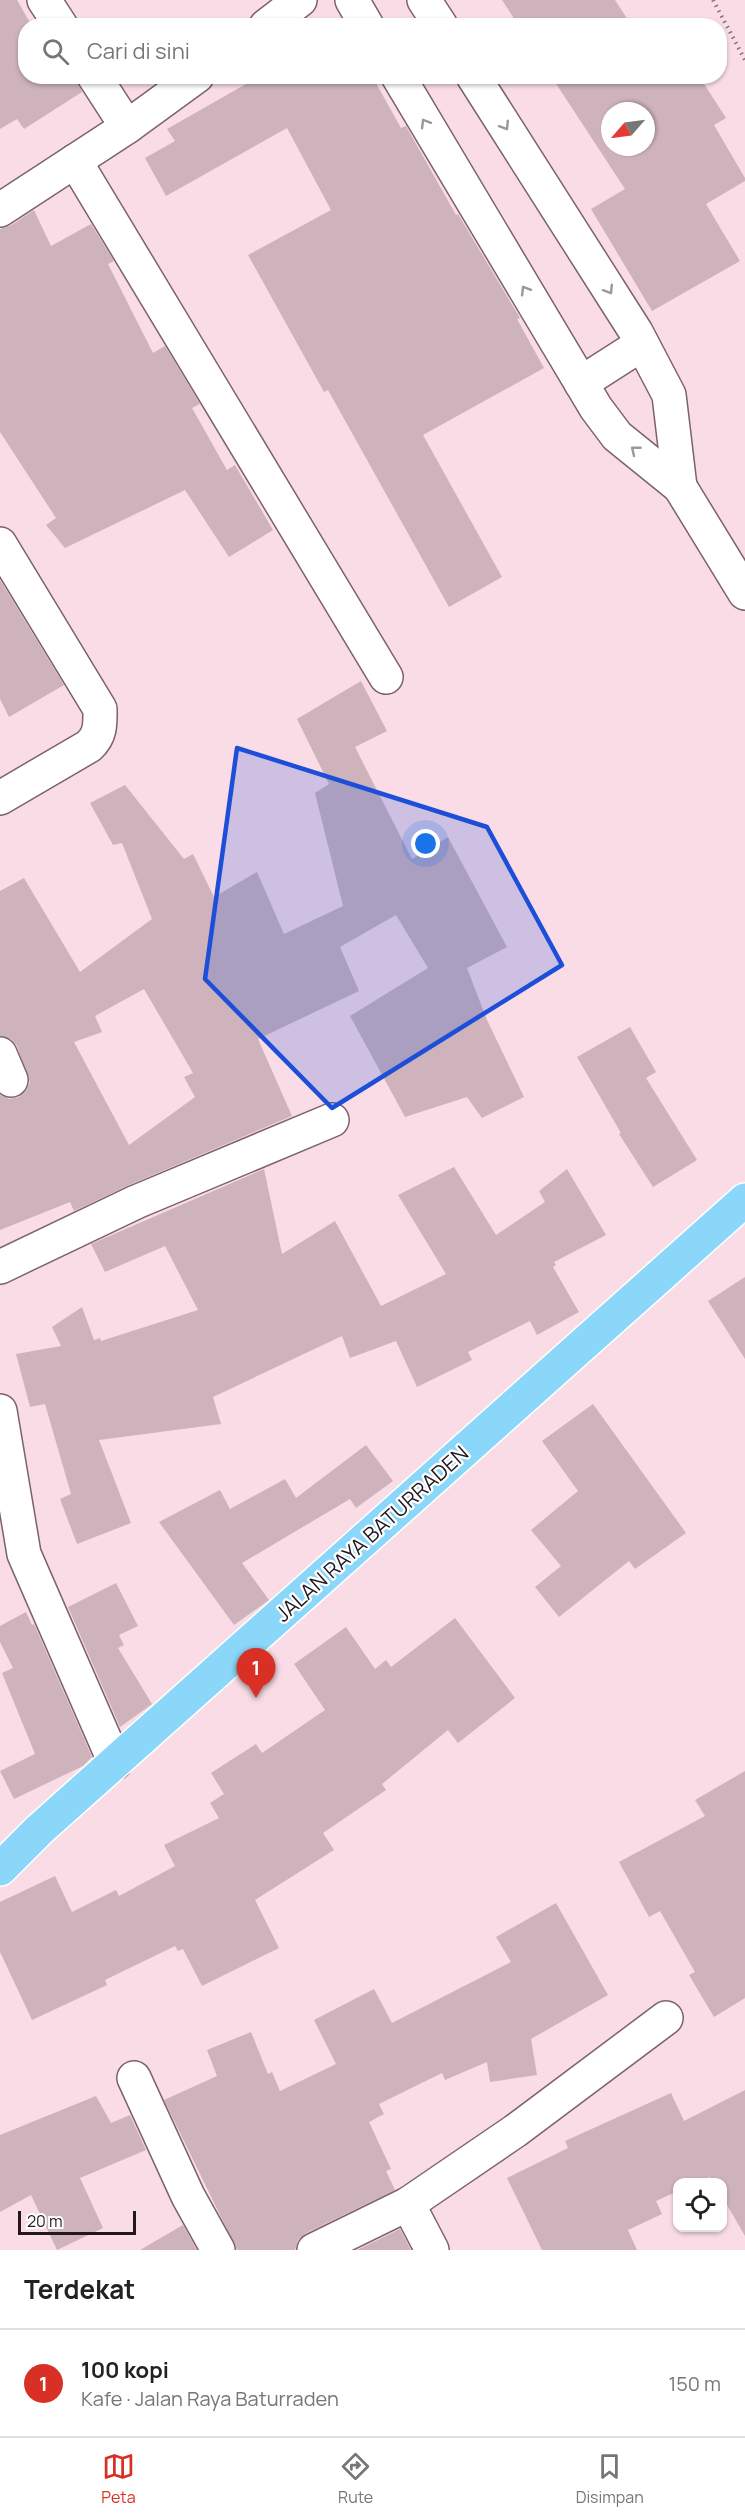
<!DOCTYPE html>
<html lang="id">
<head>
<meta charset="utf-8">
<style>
	body { margin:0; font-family:Manrope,sans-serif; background:#f2f2f2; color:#222 }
	.controls { position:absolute; right:18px; bottom:18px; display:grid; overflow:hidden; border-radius:12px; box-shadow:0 2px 4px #0004 }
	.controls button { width:54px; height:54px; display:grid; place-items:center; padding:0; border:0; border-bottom:2px solid #e0e0e0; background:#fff; color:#222; font:30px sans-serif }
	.compass { position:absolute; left:601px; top:102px; width:54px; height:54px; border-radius:50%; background:#fff; box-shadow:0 2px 4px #0004; rotate:242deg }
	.scale { position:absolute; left:18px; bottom:15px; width:118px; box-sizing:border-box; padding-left:6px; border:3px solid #22181c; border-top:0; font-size:16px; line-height:21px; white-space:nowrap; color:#22181c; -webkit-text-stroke:4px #fff; paint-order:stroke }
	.you { position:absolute; left:426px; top:844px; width:21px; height:21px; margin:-15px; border:4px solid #fff; border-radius:50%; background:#1a73e8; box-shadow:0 0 0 9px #1a73e833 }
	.badge { display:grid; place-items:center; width:39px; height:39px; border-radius:50%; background:#d93025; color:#fff; font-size:20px; font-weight:700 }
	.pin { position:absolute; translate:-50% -50px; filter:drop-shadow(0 2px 3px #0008) }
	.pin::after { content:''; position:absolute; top:32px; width:21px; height:18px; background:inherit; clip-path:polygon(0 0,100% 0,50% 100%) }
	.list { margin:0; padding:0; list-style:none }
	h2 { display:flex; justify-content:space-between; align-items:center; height:78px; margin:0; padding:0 24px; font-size:26px }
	h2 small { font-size:20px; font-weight:400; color:#767676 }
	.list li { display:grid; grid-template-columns:39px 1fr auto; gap:18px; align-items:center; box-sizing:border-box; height:108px; padding:0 24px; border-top:2px solid #e0e0e0 }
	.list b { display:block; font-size:22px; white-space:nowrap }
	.list p { margin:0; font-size:20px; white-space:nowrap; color:#767676 }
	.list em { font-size:20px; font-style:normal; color:#767676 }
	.icon { flex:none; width:33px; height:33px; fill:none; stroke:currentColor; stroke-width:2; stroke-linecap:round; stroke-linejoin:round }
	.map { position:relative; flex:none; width:745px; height:2250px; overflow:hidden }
	.search { position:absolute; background:#fff; box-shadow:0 2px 4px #0004; left:18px; right:18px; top:18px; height:66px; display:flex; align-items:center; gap:15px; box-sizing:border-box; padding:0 21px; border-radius:24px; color:#767676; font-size:22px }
	.sheet { height:186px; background:#fff }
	nav { display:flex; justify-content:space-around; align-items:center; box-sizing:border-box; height:84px; border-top:2px solid #e0e0e0; background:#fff; font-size:16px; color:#767676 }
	nav a { display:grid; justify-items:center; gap:3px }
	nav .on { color:#d93025 }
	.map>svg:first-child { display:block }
</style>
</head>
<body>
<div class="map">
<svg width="745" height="2250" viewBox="0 0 745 2250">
	<rect width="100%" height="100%" fill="#fadce7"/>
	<g fill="#ceb2bc" fill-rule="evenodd">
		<path d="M 0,0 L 17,0 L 32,26 L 26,26 L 26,76 L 75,76 L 82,92 L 24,129 L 17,119 L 0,129 Z"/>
		<path d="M 502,0 L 615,0 L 632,26 L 519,26 Z"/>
		<path d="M 341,18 L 345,26 L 327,26 Z"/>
		<path d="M 260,76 L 372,76 L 401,128 L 406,126 L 456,215 L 458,214 L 520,318 L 517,319 L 544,368 L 423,435 L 502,577 L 449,607 L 328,390 L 324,392 L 248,255 L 331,210 L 287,128 L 166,196 L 145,158 L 175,141 L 167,129 Z"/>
		<path d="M 551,76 L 699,76 L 726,118 L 714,125 L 745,178 L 745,181 L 706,204 L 740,261 L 652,311 L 591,209 L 625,189 ZM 610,111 L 646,111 L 646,147 L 610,147 Z"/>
		<path d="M 34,210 L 51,246 L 91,224 L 114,261 L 108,264 L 153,353 L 165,346 L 200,404 L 192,408 L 227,470 L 235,465 L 273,530 L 229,557 L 185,490 L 65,548 L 46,525 L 56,518 L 0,432 L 0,229 L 10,226 Z"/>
		<path d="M 0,580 L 64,685 L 9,717 L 0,699 Z"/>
		<path d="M 361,681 L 387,731 L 355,747 L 412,859 L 448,837 L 507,947 L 467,968 L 487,1020 L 524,1097 L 482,1118 L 467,1097 L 405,1117 L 350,1016 L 428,968 L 396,915 L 340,947 L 359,991 L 258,1039 L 292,1116 L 129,1185 L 74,1211 L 70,1202 L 0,1230 L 0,1095 L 9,1099 L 19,1097 L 26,1091 L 30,1082 L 17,1046 L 11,1039 L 0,1036 L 0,891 L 24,878 L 80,972 L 152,919 L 122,843 L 113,845 L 90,803 L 125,785 L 184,859 L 193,854 L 214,897 L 257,872 L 284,934 L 343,906 L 315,793 L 329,784 L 297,719 ZM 144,989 L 193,1073 L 184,1077 L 195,1097 L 129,1145 L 74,1042 L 102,1032 L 95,1016 Z"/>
		<path d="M 630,1027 L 656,1072 L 646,1078 L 697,1160 L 653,1187 L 619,1134 L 621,1133 L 577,1057 Z"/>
		<path d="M 454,1167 L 496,1235 L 545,1202 L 539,1191 L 567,1169 L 606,1235 L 554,1262 L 556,1265 L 553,1267 L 579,1312 L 537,1335 L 530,1321 L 468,1352 L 472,1360 L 417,1387 L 396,1341 L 350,1358 L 342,1336 L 213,1397 L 221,1424 L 99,1440 L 131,1523 L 77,1544 L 60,1499 L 71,1494 L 45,1404 L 30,1407 L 16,1354 L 61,1346 L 52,1327 L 82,1307 L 94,1340 L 100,1338 L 101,1341 L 198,1310 L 165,1246 L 105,1272 L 91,1244 L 264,1169 L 282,1254 L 335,1221 L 381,1306 L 446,1274 L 398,1195 Z"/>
		<path d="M 745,1277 L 745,1359 L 708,1301 Z"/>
		<path d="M 593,1404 L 686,1533 L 635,1569 L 629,1561 L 559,1617 L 535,1587 L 561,1566 L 531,1530 L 578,1491 L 542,1441 Z"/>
		<path d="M 366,1445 L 393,1481 L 356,1508 L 350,1499 L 242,1563 L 269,1600 L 234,1625 L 159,1522 L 220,1490 L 230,1509 L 285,1479 L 296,1498 Z"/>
		<path d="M 116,1583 L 138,1626 L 119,1635 L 124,1645 L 118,1648 L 152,1704 L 120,1727 L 68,1607 Z"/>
		<path d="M 26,1612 L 32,1625 L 34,1624 L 92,1757 L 83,1766 L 14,1799 L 0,1771 L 35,1754 L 2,1673 L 13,1668 L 0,1642 L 0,1626 Z"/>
		<path d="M 455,1618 L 515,1698 L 458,1743 L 448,1730 L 382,1784 L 386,1790 L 323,1833 L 334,1850 L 255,1900 L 279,1948 L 202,1986 L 183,1949 L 178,1951 L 175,1946 L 105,1980 L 107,1985 L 32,2020 L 0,1952 L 0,1902 L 55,1876 L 72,1912 L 116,1890 L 119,1896 L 175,1866 L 164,1845 L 219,1818 L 210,1803 L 224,1794 L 211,1773 L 256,1744 L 262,1753 L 325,1710 L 294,1664 L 346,1627 L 375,1669 L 386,1660 L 391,1667 Z"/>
		<path d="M 745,1771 L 745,1998 L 714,2017 L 689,1975 L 695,1972 L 660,1911 L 649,1917 L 619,1862 L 705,1816 L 695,1800 Z"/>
		<path d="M 556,1903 L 608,1995 L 531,2039 L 537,2075 L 490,2082 L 487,2062 L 445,2080 L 442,2073 L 379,2104 L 384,2114 L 369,2122 L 391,2169 L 386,2171 L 395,2190 L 306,2233 L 298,2240 L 295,2250 L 237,2250 L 164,2100 L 217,2076 L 207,2050 L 251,2032 L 268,2074 L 272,2072 L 280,2091 L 336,2064 L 314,2020 L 374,1989 L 392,2023 L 511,1962 L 496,1937 Z"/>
		<path d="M 745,2090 L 745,2236 L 723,2198 L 723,2182 L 714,2182 L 710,2177 L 697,2182 L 678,2182 L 678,2191 L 656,2201 L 662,2214 L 628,2230 L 637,2250 L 542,2250 L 507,2178 L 568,2148 L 565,2141 L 671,2093 L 684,2121 Z"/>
		<path d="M 96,2096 L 111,2123 L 130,2115 L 146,2150 L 80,2178 L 103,2228 L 57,2250 L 31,2195 L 0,2212 L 0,2135 Z"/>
		<path d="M 183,2225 L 197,2250 L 140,2250 Z"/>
		<path d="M 400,2229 L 411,2250 L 357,2250 Z"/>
	</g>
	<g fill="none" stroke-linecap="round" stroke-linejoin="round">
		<g stroke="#7b626c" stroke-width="36">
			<g id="minor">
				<path d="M 44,0 L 61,26"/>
				<path d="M 352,0 L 367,26"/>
				<path d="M 424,0 L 441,26"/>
				<path d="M 266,26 L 300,0"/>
				<path d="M 94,76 L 127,127"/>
				<path d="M 398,76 L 596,408 L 617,436 L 680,487 L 745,593"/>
				<path d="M 473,76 L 636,332 L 669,395 L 680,487"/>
				<path d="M 75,161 L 386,677"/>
				<path d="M 0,210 L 127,127 L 197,76"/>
				<path d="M 581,383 L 642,344"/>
				<path d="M 0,544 L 100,709 C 100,724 101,735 89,746 L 0,798"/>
				<path d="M 0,1054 L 11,1080"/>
				<path d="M 0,1267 L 136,1202 L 332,1120"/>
				<path d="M 0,1411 L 24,1554 L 115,1763"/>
				<path d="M 134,2078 L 188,2196 L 218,2250"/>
				<path d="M 408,2204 L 432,2250"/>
				<path d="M 314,2250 L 408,2204 L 515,2131 L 666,2018"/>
			</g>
		</g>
		<g stroke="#fff" stroke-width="36">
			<path id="primary" d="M 0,1869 L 39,1830 L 745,1200"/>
		</g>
		<path stroke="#857279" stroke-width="4" stroke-dasharray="1.5 4.5" stroke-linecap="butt" d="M 713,0 L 745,60"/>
		<use href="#minor" stroke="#fff" stroke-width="33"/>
		<use href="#primary" stroke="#8ad7fa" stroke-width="33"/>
	</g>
	<defs><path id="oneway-chevron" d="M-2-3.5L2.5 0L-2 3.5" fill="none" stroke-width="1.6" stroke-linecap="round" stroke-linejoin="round" transform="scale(1.5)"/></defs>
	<g stroke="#9c9799">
		<use href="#oneway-chevron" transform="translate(425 123) rotate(-121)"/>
		<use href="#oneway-chevron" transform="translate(505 126) rotate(58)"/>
		<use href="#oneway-chevron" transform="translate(525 290) rotate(-121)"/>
		<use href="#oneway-chevron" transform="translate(609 290) rotate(58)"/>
		<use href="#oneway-chevron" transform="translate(635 450) rotate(-141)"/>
	</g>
	<path fill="#1d4ed8" fill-opacity="0.2" stroke="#1d4ed8" stroke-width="4.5" stroke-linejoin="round" d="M 237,748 L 487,827 L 562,965 L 332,1108 L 205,979 Z"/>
	<g text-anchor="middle" stroke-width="4.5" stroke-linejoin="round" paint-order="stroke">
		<g font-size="21" fill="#22181c" stroke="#fff">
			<text transform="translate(372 1534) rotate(-42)" y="7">JALAN RAYA BATURRADEN</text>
		</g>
	</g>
</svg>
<div class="controls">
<button><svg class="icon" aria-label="locate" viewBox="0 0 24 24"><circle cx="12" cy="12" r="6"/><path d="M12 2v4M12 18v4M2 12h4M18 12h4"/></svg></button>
</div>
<svg class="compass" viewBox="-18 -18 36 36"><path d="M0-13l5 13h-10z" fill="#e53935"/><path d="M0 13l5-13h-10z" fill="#767676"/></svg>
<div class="scale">20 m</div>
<div class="you"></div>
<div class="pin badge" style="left:256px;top:1698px">1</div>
<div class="search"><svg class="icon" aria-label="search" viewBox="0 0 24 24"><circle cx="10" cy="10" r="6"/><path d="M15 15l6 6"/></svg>Cari di sini</div>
</div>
<section class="sheet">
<h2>Terdekat<small></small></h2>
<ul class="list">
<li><span class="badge">1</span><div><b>100 kopi</b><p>Kafe · Jalan Raya Baturraden</p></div><em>150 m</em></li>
</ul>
</section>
<nav>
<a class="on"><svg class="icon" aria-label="map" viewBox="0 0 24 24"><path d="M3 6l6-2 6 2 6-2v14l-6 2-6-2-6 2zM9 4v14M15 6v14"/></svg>Peta</a>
<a><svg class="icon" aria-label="directions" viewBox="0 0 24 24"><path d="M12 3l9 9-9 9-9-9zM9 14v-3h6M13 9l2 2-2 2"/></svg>Rute</a>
<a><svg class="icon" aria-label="saved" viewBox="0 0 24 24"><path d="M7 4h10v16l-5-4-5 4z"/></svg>Disimpan</a>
</nav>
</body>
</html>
